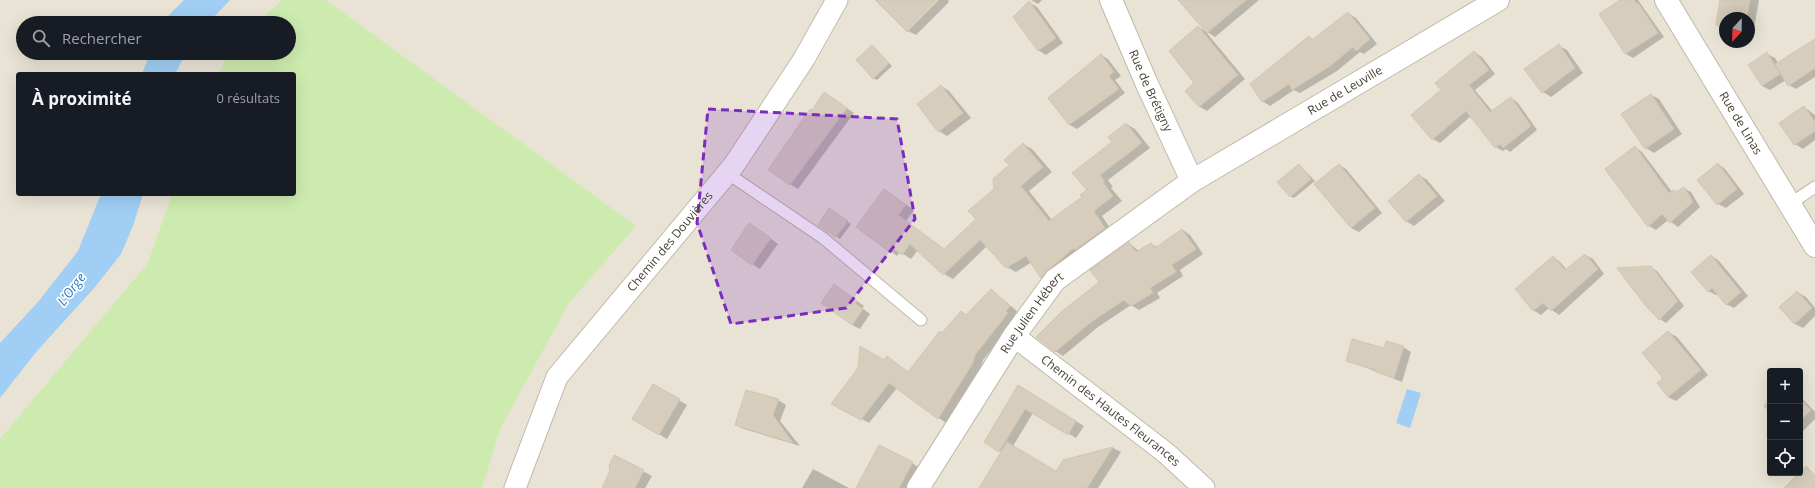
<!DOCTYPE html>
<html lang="fr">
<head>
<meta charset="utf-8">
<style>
	body { margin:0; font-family:"Open Sans",sans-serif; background:#242831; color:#f1f3f6 }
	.controls { position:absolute; right:12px; bottom:12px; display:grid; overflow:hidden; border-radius:4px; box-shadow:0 4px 16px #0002 }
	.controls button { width:36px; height:36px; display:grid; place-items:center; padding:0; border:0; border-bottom:1px solid #363941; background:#171b24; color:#f1f3f6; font:20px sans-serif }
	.compass { position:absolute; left:1719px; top:12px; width:36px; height:36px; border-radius:50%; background:#171b24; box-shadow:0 4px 16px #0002; rotate:202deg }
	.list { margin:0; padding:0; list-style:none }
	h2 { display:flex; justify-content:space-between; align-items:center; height:52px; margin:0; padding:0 16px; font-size:17px }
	h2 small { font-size:13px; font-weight:400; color:#9ea1a6 }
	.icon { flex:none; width:22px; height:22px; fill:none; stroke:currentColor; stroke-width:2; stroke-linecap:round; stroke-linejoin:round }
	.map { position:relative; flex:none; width:1815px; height:488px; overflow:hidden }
	.search { position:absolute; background:#171b24; box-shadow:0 4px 16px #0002; left:16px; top:16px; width:280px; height:44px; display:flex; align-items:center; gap:10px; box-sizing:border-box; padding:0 14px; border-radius:22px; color:#9ea1a6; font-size:15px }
	.panel { position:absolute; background:#171b24; box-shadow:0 4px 16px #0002; left:16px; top:72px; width:280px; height:124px; border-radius:4px }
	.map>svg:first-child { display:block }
</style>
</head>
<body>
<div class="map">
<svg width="1815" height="488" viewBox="0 0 1815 488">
	<rect width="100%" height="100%" fill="#f4f1e7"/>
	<path fill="#e9e3d5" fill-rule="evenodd" d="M 0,0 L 1815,0 L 1815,488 L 0,488 ZM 1725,18 L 1749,18 L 1749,42 L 1725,42 ZM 23,23 L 289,23 L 289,53 L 23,53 ZM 18,74 L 294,74 L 294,194 L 18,194 ZM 1770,371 L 1800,371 L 1800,473 L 1770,473 Z"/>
	<path fill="#cdebae" d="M 282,0 L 326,0 L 636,226 L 569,303 L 500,429 L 482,488 L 0,488 L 0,439 L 148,263 L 172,194 L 294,194 L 294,74 L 218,74 L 229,53 L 289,53 L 289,23 L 257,23 Z"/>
	<g fill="#a0cef4">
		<path d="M 184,0 L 230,0 L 208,23 L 161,23 Z"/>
		<path d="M 150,53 L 186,53 L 175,74 L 142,74 Z"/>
		<path d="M 101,194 L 143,194 L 133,226 L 121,254 L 95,287 L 37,351 L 0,398 L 0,343 L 38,302 L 78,251 Z"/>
		<path d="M 1407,389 L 1421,393 L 1410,428 L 1396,423 Z"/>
	</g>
	<g fill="#0003">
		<path d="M 890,0 L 948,0 L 949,2 L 916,35 L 908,31 Z"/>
		<path d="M 1031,0 L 1042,0 L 1038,4 Z"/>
		<path d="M 1179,0 L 1259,0 L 1215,37 L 1207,32 Z"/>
		<path d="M 1622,0 L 1638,0 L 1664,37 L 1633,58 L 1626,54 L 1600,14 Z"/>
		<path d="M 1721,0 L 1759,0 L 1753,34 L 1749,33 L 1749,18 L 1725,18 L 1725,29 L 1717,25 Z"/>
		<path d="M 1029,2 L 1037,7 L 1063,43 L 1046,55 L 1038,50 Z"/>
		<path d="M 1348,13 L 1356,18 L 1377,44 L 1364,54 L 1360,52 L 1337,71 L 1300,93 L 1294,90 L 1270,106 L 1262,101 L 1309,37 L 1314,40 Z"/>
		<path d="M 1199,27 L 1206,32 L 1245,79 L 1207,111 L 1200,107 Z"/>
		<path d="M 872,46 L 892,66 L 877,80 L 873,78 Z"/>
		<path d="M 1559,46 L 1567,50 L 1583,73 L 1551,97 L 1543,92 Z"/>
		<path d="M 1815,46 L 1815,77 L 1796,89 L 1789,85 L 1786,80 L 1770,90 L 1762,86 L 1750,65 L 1767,54 L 1775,58 L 1778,63 Z"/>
		<path d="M 1474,52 L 1482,57 L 1495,74 L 1475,90 L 1493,112 L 1511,98 L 1518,103 L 1537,130 L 1510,152 L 1506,149 L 1503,151 L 1496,147 L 1471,116 L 1440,143 L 1433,139 L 1442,90 Z"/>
		<path d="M 1101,55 L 1108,59 L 1121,76 L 1115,80 L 1125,93 L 1077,129 L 1070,125 L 1050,99 Z"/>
		<path d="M 941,86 L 949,91 L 971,118 L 947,136 L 939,131 L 918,104 Z"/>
		<path d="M 1651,95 L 1659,99 L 1682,134 L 1654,153 L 1646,148 Z"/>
		<path d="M 832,98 L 854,113 L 798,189 L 790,184 Z"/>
		<path d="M 1804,107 L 1815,115 L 1815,140 L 1803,149 L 1795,144 Z"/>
		<path d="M 1126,124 L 1135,129 L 1150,148 L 1108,180 L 1113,187 L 1111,188 L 1122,201 L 1102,216 L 1114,234 L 1050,283 L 1041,278 L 1032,262 L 1016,272 L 1007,267 L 987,246 L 953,279 L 944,274 L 918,250 L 911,259 L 900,252 L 897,256 L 857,227 L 884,190 L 914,210 L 906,221 L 945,250 L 977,219 L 1023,144 L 1032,149 L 1052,172 L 1029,191 L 1052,220 L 1083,197 L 1113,142 Z"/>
		<path d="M 1635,147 L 1642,152 L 1672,192 L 1674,191 L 1677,193 L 1684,188 L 1691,192 L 1700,207 L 1678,227 L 1668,220 L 1656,230 L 1649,226 Z"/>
		<path d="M 1718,164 L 1725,169 L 1744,194 L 1726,208 L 1718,204 Z"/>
		<path d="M 1299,165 L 1315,181 L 1294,198 L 1290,196 Z"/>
		<path d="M 1339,165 L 1346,169 L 1382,213 L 1359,232 L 1351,228 Z"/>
		<path d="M 1419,175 L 1427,180 L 1445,201 L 1414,226 L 1406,221 Z"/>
		<path d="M 834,212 L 851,224 L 840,239 L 836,236 Z"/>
		<path d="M 758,229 L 778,244 L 760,269 L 752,264 Z"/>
		<path d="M 1183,230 L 1190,235 L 1203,254 L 1180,270 L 1183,276 L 1157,293 L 1160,298 L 1139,310 L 1131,305 L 1098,327 L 1063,356 L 1055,351 L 1129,243 L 1139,251 L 1151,244 L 1157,247 Z"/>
		<path d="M 1585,255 L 1593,259 L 1604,274 L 1559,315 L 1549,308 L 1541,315 L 1533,310 L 1553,257 L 1560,262 L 1567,270 Z"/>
		<path d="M 1712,256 L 1719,261 L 1748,296 L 1734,308 L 1726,304 L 1718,294 L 1716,295 L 1708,291 Z"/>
		<path d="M 1650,267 L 1657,271 L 1684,306 L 1666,323 L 1660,319 Z"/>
		<path d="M 835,285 L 864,306 L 862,308 L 870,314 L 860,329 L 852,325 Z"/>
		<path d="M 991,290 L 1017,311 L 1014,316 L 1016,318 L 983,360 L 981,368 L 946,423 L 897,388 L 869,423 L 833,403 L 887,357 L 909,373 L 943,334 L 967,316 Z"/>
		<path d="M 1797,292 L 1806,297 L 1815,308 L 1815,316 L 1803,328 L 1795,324 L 1780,307 Z"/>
		<path d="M 1668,332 L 1677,337 L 1708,375 L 1676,401 L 1668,397 L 1664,379 Z"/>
		<path d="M 1403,347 L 1411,352 L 1402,382 L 1347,360 L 1385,349 Z"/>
		<path d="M 653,385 L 687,405 L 667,439 L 633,419 Z"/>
		<path d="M 1026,391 L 1084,426 L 1076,438 L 1033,413 L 1013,446 L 1025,488 L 980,488 L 1002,452 L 985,442 Z"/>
		<path d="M 1800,396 L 1815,412 L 1815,419 L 1800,434 Z"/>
		<path d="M 778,400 L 786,405 L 780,421 L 800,446 L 744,429 L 736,425 Z"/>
		<path d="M 1113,448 L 1121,452 L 1098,488 L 1062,488 L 1063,461 Z"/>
		<path d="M 615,457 L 652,476 L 645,488 L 603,488 L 611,471 Z"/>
		<path d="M 912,463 L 920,468 L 909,488 L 857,488 Z"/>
		<path d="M 813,469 L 849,488 L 802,488 Z"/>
	</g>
	<g fill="#d7cdbc" stroke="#d2c6af">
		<path d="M 875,0 L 939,0 L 907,32 Z"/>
		<path d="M 1178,0 L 1246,0 L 1207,33 Z"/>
		<path d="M 1620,0 L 1634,0 L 1637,4 L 1639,4 L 1658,33 L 1625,54 L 1599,14 Z"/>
		<path d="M 1720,0 L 1750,0 L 1747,18 L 1725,18 L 1725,27 L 1716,25 Z"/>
		<path d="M 1029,1 L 1056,38 L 1038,51 L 1013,17 Z"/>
		<path d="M 1348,12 L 1370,39 L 1356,51 L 1353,47 L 1329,67 L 1292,90 L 1289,84 L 1262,102 L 1250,84 L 1309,36 L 1312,40 Z"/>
		<path d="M 1198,26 L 1238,75 L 1199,107 L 1185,91 L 1194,83 L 1169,51 Z"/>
		<path d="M 1815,39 L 1815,68 L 1788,86 L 1775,64 Z"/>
		<path d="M 1559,44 L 1575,68 L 1542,93 L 1524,69 Z"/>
		<path d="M 872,45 L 889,63 L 873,79 L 856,60 Z"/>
		<path d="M 1474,51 L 1489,70 L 1469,85 L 1490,112 L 1511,97 L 1531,126 L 1503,148 L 1500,144 L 1495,148 L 1466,111 L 1432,140 L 1411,115 L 1441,90 L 1435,83 Z"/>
		<path d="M 1767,52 L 1780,74 L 1762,86 L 1748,65 Z"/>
		<path d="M 1101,54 L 1114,72 L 1109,76 L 1119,89 L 1069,125 L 1048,98 Z"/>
		<path d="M 941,85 L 963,113 L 938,132 L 917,104 Z"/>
		<path d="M 824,92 L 847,108 L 790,185 L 768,170 L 810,109 L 812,110 Z"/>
		<path d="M 1651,94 L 1674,129 L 1645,149 L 1621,114 Z"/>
		<path d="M 1804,106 L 1815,122 L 1815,131 L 1794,145 L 1779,123 Z"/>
		<path d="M 1126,123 L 1142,143 L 1100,175 L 1105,181 L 1103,182 L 1113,196 L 1094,211 L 1105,228 L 1075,250 L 1074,248 L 1048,270 L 1041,278 L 1026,256 L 1006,268 L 980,240 L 943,275 L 910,244 L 902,255 L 892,247 L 888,251 L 856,227 L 884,189 L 906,205 L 898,215 L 944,249 L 976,219 L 968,211 L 994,189 L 993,179 L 1009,165 L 1004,160 L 1023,143 L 1043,167 L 1021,186 L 1049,221 L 1082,197 L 1080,195 L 1087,190 L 1072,173 L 1112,142 L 1108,137 Z"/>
		<path d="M 1635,146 L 1669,193 L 1674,190 L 1676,192 L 1684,187 L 1693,202 L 1670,223 L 1662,214 L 1648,227 L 1605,169 Z"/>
		<path d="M 1718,163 L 1737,189 L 1717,205 L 1697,180 Z"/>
		<path d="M 1299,164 L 1311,179 L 1290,197 L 1277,182 Z"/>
		<path d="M 1339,164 L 1375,208 L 1351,228 L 1314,184 Z"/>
		<path d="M 1419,174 L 1437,196 L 1406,222 L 1388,201 Z"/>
		<path d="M 829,208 L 848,221 L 836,237 L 818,225 Z"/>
		<path d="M 749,223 L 771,238 L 752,265 L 731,250 Z"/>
		<path d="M 1182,229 L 1196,249 L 1172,265 L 1176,272 L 1150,288 L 1153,293 L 1131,306 L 1124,300 L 1090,323 L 1055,352 L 1036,337 L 1061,312 L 1099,282 L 1090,270 L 1129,242 L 1136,252 L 1151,243 L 1155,248 Z"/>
		<path d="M 1585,254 L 1598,269 L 1551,311 L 1543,303 L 1533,311 L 1515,289 L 1553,256 L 1565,270 Z"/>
		<path d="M 1711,255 L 1741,292 L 1726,305 L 1712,288 L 1708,292 L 1691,272 Z"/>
		<path d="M 1651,266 L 1678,301 L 1659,320 L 1645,305 L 1617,268 Z"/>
		<path d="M 834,284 L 857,301 L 855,303 L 863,309 L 852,325 L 821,303 Z"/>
		<path d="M 991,289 L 1010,306 L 1006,311 L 1008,313 L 975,355 L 973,363 L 938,419 L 889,383 L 861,420 L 831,404 L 858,368 L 860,346 L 884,360 L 887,356 L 908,372 L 940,331 L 942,333 L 961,311 L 966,315 Z"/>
		<path d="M 1797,291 L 1812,308 L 1794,324 L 1779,307 Z"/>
		<path d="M 1668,331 L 1701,370 L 1668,397 L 1657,383 L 1663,378 L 1642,353 Z"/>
		<path d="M 1352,339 L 1384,348 L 1386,341 L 1404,346 L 1394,378 L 1376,372 L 1376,370 L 1346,361 Z"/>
		<path d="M 653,384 L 680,399 L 659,435 L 632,419 Z"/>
		<path d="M 1018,385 L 1076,421 L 1068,435 L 1025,409 L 999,452 L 984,442 Z"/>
		<path d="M 746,390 L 779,399 L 773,415 L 793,443 L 735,425 Z"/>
		<path d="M 1770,399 L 1770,412 L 1764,406 Z"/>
		<path d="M 1800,399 L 1811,410 L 1800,421 Z"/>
		<path d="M 1007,442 L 1056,471 L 1063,460 L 1113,447 L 1087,488 L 979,488 Z"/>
		<path d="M 879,445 L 913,462 L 899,488 L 856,488 Z"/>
		<path d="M 614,455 L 644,470 L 635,488 L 602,488 L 610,471 L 609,466 Z"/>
		<path d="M 1806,466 L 1815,475 L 1815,488 L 1784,488 Z"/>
	</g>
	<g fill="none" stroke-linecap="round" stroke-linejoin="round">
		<g stroke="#c1b9a9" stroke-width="13">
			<g id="service">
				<path d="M 727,173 L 823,238 L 921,320"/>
				<path d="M 1790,204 L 1815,187"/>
			</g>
		</g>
		<g stroke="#c1b9a9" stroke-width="23">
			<g id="minor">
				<path id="s1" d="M 1014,336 L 1166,453 L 1204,488"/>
				<path id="s2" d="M 515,488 L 557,377 L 734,165 L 804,59 L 837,0"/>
			</g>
		</g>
		<g stroke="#c1b9a9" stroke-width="24">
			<g id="tertiary">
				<path id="s3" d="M 1111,0 L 1146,82 L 1192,181"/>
				<path id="s4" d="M 1666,0 L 1815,246"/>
				<path id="s5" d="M 918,488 L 1014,336 L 1055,280 L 1192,181 L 1498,0"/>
			</g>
		</g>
		<use href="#service" stroke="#fff" stroke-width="11"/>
		<use href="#minor" stroke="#fff" stroke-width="21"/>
		<use href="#tertiary" stroke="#fff" stroke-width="22"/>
	</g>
	<path fill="#7b2cbf" fill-opacity="0.2" stroke="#7b2cbf" stroke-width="3" stroke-dasharray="8 5" stroke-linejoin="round" d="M 708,109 L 897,119 L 915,219 L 846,308 L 731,324 L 697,223 Z"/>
	<g text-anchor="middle" stroke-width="3.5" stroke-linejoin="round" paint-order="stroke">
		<g font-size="12" fill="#484236" stroke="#fff">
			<text dy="4" stroke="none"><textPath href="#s3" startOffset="99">Rue de Brétigny</textPath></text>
			<text dy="4" stroke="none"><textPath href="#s5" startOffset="596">Rue de Leuville</textPath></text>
			<text dy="4" stroke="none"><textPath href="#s4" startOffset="144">Rue de Linas</textPath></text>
			<text dy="4" stroke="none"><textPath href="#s2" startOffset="295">Chemin des Douvières</textPath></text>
			<text dy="4" stroke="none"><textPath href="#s5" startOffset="209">Rue Julien Hébert</textPath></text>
			<text dy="4" stroke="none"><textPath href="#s1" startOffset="122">Chemin des Hautes Fleurances</textPath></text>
		</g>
		<g font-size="13" font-style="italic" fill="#2876ba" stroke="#fff">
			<text transform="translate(71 289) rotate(-53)" y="5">L'Orge</text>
		</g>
	</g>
</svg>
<div class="controls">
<button>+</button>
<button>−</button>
<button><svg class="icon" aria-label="locate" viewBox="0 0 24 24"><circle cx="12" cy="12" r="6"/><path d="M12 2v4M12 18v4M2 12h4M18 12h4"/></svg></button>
</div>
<svg class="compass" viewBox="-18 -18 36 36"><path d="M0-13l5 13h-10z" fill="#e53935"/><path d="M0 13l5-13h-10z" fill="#9ea1a6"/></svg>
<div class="search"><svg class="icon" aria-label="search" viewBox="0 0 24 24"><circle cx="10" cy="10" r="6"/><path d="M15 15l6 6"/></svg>Rechercher</div>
<section class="panel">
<h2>À proximité<small>0 résultats</small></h2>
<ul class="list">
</ul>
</section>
</div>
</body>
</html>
